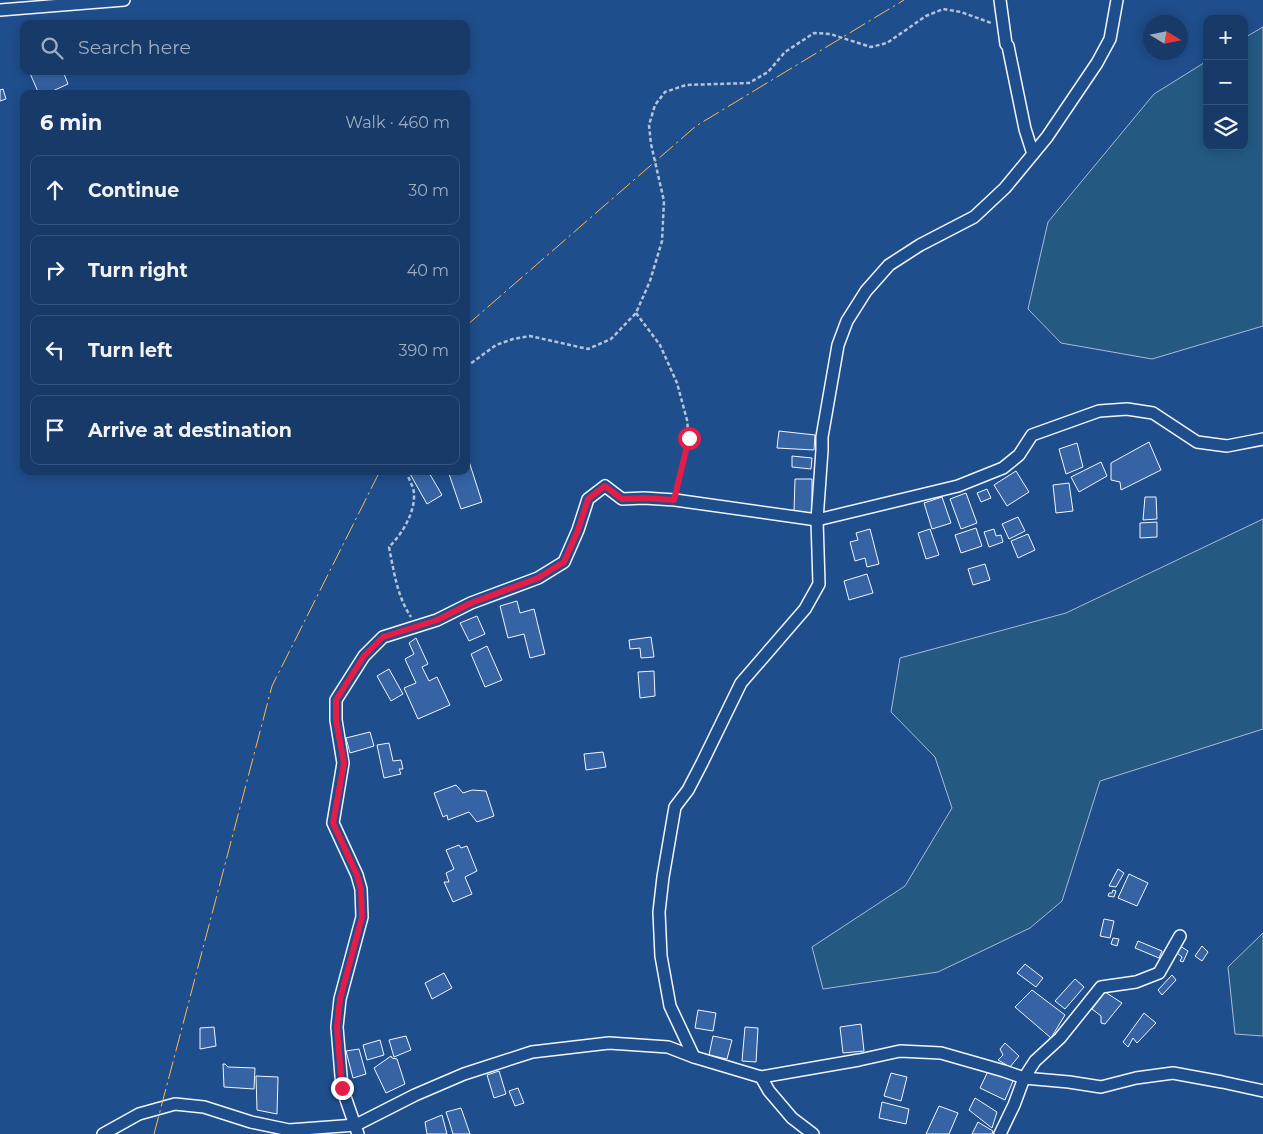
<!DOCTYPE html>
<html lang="en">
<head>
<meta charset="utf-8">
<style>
	body { margin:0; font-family:Montserrat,sans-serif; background:#20416f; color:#f1f3f6 }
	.controls { position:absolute; right:15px; top:15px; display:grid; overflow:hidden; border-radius:10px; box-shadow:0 2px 12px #0003 }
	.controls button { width:45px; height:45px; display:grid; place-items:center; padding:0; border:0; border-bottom:1px solid #36547d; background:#173a69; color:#f1f3f6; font:25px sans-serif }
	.compass { position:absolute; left:1143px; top:15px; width:45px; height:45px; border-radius:50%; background:#173a69; box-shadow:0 2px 12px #0003; rotate:100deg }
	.stop { position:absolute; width:15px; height:15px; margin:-11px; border:4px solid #e11d48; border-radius:50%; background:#fff }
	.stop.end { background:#e11d48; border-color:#fff; box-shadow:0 1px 5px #0008 }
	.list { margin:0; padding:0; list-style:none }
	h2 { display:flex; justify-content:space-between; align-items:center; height:65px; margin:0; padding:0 20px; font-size:21px }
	h2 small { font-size:16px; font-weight:400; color:#9eadc0 }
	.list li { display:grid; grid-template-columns:32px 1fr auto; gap:15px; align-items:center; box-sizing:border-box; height:70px; margin:0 10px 10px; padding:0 10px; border:1px solid #36547d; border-radius:10px }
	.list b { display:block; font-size:19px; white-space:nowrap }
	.list em { font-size:16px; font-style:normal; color:#9eadc0 }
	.icon { flex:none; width:28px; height:28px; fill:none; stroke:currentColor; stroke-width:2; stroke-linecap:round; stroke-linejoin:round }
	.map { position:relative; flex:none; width:1263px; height:1134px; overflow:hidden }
	.search { position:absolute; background:#173a69; box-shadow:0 2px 12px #0003; left:20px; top:20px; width:450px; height:55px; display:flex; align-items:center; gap:12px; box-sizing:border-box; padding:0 18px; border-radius:10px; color:#9eadc0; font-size:19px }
	.panel { position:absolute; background:#173a69; box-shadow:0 2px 12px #0003; left:20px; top:90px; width:450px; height:385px; border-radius:10px }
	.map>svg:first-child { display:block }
</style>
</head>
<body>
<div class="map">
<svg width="1263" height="1134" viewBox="0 0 1263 1134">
	<rect width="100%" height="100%" fill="#1f4e8c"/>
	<g fill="#245a82" stroke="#a8bbd7">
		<path d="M 1263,27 L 1263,326 L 1152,359 L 1061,343 L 1028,309 L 1048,222 L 1154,94 L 1207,61 L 1207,146 L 1244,146 L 1244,38 Z"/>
		<path d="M 1263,519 L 1263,729 L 1100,781 L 1062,901 L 1030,928 L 938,972 L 823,989 L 812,947 L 905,886 L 952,808 L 935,757 L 891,712 L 900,658 L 1066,613 Z"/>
		<path d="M 1263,933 L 1263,1036 L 1235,1034 L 1228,967 Z"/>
	</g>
	<g fill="#3563a3" stroke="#f2f6ff">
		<path d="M 29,71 L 63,71 L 68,84 L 46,94 L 39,94 Z"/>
		<path d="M 3,89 L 6,99 L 0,101 L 0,90 Z"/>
		<path d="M 779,431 L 815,435 L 814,450 L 777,448 Z"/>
		<path d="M 1149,442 L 1161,470 L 1121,490 L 1120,482 L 1111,480 L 1111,463 Z"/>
		<path d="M 1077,443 L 1083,467 L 1066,474 L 1059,449 Z"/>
		<path d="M 467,455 L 482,502 L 461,509 L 448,471 L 466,471 Z"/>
		<path d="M 792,456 L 812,458 L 811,469 L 792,467 Z"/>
		<path d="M 1101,462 L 1107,476 L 1079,492 L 1071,477 Z"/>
		<path d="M 428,471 L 442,495 L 427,504 L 409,472 Z"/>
		<path d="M 1016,471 L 1029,492 L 1007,506 L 994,485 Z"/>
		<path d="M 795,479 L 812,479 L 812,513 L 794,511 Z"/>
		<path d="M 1069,483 L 1073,511 L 1056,513 L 1053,485 Z"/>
		<path d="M 987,489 L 991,498 L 981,502 L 977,493 Z"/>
		<path d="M 966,493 L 977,523 L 961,529 L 950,499 Z"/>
		<path d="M 942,497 L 951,523 L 932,529 L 924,503 Z"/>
		<path d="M 1145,497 L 1156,497 L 1157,519 L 1143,520 Z"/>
		<path d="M 1018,517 L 1025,531 L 1009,539 L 1002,524 Z"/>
		<path d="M 1157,522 L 1157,537 L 1140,538 L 1140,523 Z"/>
		<path d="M 976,528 L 982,546 L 961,553 L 955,535 Z"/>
		<path d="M 870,529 L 879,564 L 867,567 L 865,558 L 855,561 L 850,542 L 858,540 L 856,533 Z"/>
		<path d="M 930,529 L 939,555 L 926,559 L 918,533 Z"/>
		<path d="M 994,529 L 996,536 L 1001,535 L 1003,542 L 989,547 L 984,532 Z"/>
		<path d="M 1028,534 L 1035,550 L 1018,558 L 1011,541 Z"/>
		<path d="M 985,564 L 990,580 L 973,585 L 968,569 Z"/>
		<path d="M 867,574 L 873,593 L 849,600 L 844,581 Z"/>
		<path d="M 517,601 L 520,613 L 534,609 L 545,654 L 530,658 L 524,634 L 508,638 L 500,606 Z"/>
		<path d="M 477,616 L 485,634 L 469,641 L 460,623 Z"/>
		<path d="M 651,637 L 654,657 L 641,658 L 640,648 L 630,649 L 629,640 Z"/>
		<path d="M 416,638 L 428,664 L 422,667 L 429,681 L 437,677 L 450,705 L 418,719 L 404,688 L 416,683 L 405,659 L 414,654 L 409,643 Z"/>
		<path d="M 487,646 L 502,680 L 485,687 L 471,654 Z"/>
		<path d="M 389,669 L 403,694 L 391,701 L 377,676 Z"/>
		<path d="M 654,671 L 655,696 L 640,698 L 638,672 Z"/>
		<path d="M 370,732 L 374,746 L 350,753 L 346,738 Z"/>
		<path d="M 389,743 L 393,761 L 401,760 L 403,769 L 399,769 L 401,774 L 384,778 L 377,745 Z"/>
		<path d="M 603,752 L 606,767 L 586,770 L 584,754 Z"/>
		<path d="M 456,785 L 463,793 L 472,790 L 486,791 L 494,816 L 477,822 L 469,812 L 448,820 L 447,815 L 443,817 L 434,793 Z"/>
		<path d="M 459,845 L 461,848 L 467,846 L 477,871 L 465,877 L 472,894 L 453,902 L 444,882 L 449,882 L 446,873 L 454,869 L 446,850 Z"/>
		<path d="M 1118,869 L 1124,873 L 1116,887 L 1109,886 Z"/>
		<path d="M 1129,874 L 1148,883 L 1137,906 L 1118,898 Z"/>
		<path d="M 1113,890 L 1116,891 L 1114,897 L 1108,896 L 1109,893 L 1112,893 Z"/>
		<path d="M 1104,919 L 1114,921 L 1110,938 L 1100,936 Z"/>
		<path d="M 1113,938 L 1119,939 L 1117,946 L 1111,944 Z"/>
		<path d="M 1138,941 L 1162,951 L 1159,958 L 1135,948 Z"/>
		<path d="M 1180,946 L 1188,951 L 1183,962 L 1180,961 L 1182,957 L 1177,953 Z"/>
		<path d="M 1202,946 L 1208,952 L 1202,961 L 1195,956 Z"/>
		<path d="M 1025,964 L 1043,978 L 1036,987 L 1017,973 Z"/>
		<path d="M 444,973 L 452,988 L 432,999 L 425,983 Z"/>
		<path d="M 1172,975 L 1176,980 L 1162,995 L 1158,990 Z"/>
		<path d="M 1075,979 L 1084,987 L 1065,1009 L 1055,1001 Z"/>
		<path d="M 1032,990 L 1065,1015 L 1051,1038 L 1015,1007 Z"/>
		<path d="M 1105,992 L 1122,1003 L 1105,1024 L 1101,1023 L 1101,1016 L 1092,1009 Z"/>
		<path d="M 698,1010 L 716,1013 L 713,1031 L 695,1028 Z"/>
		<path d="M 1144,1013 L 1156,1023 L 1137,1043 L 1133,1038 L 1128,1047 L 1123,1042 Z"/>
		<path d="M 861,1024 L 864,1051 L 843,1053 L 840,1027 Z"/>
		<path d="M 214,1027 L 216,1046 L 200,1049 L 200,1028 Z"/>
		<path d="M 745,1027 L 758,1028 L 756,1062 L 742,1061 Z"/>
		<path d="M 406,1036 L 411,1050 L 394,1057 L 389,1040 Z"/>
		<path d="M 713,1036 L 732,1040 L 727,1059 L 709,1055 Z"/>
		<path d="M 380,1040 L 384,1055 L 367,1060 L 363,1045 Z"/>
		<path d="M 1005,1043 L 1019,1056 L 1010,1067 L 998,1060 L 1003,1055 L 1000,1049 Z"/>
		<path d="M 359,1049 L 366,1074 L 353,1078 L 346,1051 Z"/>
		<path d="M 391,1056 L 392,1058 L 397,1059 L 405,1084 L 386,1093 L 374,1068 Z"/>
		<path d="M 223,1064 L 225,1064 L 228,1067 L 255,1068 L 254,1089 L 224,1087 Z"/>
		<path d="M 989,1069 L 1013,1081 L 1005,1100 L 980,1088 Z"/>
		<path d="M 499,1071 L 506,1094 L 494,1098 L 487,1075 Z"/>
		<path d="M 891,1073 L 907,1077 L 901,1101 L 884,1096 Z"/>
		<path d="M 256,1076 L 278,1077 L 277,1114 L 257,1110 Z"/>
		<path d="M 518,1088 L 524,1103 L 515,1106 L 509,1091 Z"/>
		<path d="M 975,1098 L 997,1112 L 992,1128 L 969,1110 Z"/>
		<path d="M 882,1102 L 909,1109 L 906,1124 L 879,1118 Z"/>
		<path d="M 939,1106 L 958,1113 L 949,1134 L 926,1134 Z"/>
		<path d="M 461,1108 L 470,1134 L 453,1134 L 450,1124 L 446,1112 Z"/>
		<path d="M 442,1115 L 447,1134 L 427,1134 L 425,1122 Z"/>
		<path d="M 978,1122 L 993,1131 L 992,1134 L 972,1134 Z"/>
	</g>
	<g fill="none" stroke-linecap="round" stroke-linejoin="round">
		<g stroke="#f2f6ff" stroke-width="14">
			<g id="minor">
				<path d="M 1000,0 L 1006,44 L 1008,46 L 1025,129 L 1033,154"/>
				<path d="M 0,10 L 124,0"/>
				<path d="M 694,1057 L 670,1006 L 661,956 L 659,912 L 663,877 L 675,807 L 688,790 L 702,763 L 741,683 L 805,609 L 819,584 L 817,520 L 822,450 L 822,437 L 838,345 L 847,321 L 866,291 L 889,265 L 920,245 L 974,217 L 1005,188 L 1047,137 L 1097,63 L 1110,39 L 1117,0"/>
				<path d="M 761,1077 L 769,1091 L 792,1118 L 813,1134"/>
				<path d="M 103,1134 L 139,1114 L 175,1104 L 204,1107 L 251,1122 L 289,1130 L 356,1125 L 415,1095 L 464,1074 L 532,1052 L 609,1043 L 668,1047 L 694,1057 L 761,1077 L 859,1060 L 900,1051 L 941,1053 L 1004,1071 L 1024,1078 L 1069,1082 L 1101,1087 L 1136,1078 L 1173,1073 L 1222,1082 L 1263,1091"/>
				<path d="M 358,1134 L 342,1088 L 337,1027 L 340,999 L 362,917 L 361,889 L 357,875 L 333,823 L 343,763 L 336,720 L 336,700 L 364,656 L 383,637 L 437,620 L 471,603 L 538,578 L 564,562 L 578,530 L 588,499 L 605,486 L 622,499 L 644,498 L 675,500 L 817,520 L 958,486 L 1003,468 L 1019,455 L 1032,435 L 1099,411 L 1127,409 L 1153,413 L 1197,442 L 1227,446 L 1263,439"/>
				<path d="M 1000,1134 L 1014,1105 L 1024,1078 L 1035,1061 L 1060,1038 L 1101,987 L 1136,982 L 1159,973 L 1180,936"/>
			</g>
		</g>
		<g stroke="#b3c4dc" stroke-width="2.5" stroke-dasharray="4 2.5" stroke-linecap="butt">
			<path d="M 636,313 L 660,345 L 677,383 L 687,420 L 689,439 L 677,489"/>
			<path d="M 466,367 L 496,345 L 513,339 L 530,336 L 588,349 L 611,339 L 636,313 L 650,281 L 662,241 L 664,201 L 651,144 L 649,125 L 655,105 L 665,92 L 686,85 L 749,83 L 768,72 L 785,52 L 814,33 L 830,34 L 871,47 L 887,43 L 926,16 L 943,9 L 961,12 L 991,23"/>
			<path d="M 406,471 C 408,478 414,487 414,494 C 415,513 402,534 389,547 C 394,572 397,596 411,617"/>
		</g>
		<use href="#minor" stroke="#1f4e8c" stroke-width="11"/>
		<g stroke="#ffb74d" stroke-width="1" stroke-dasharray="18 4 2.5 4" stroke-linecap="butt">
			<path d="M 466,326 L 696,126 L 904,0"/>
			<path d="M 154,1134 L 272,686 L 380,471"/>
		</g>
	</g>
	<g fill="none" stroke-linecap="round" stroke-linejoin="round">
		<path stroke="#e11d48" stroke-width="6" d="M 342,1088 L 337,1027 L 340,999 L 362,917 L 361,889 L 357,875 L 333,823 L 344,763 L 336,720 L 336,700 L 364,656 L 383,637 L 437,620 L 471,603 L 538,578 L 564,562 L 578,530 L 588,499 L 605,486 L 622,499 L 644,498 L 674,500 L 689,438"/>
	</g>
</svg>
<div class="controls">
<button>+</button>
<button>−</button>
<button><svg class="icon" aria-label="layers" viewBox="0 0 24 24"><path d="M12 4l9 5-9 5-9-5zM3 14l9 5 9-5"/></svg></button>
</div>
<svg class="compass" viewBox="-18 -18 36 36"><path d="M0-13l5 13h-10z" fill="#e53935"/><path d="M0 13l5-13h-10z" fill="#9eadc0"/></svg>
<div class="stop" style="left:689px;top:438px"></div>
<div class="stop end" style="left:342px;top:1088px"></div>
<div class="search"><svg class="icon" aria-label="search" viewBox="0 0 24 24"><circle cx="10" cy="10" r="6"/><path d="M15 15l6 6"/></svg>Search here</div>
<section class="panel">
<h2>6 min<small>Walk · 460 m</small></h2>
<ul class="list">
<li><svg class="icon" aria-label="ahead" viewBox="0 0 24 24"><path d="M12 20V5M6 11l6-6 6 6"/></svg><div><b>Continue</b></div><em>30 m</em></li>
<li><svg class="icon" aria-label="right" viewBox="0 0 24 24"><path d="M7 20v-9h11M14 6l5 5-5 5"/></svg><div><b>Turn right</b></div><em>40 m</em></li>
<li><svg class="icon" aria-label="left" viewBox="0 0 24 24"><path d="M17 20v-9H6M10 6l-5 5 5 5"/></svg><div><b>Turn left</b></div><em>390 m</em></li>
<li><svg class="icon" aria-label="arrive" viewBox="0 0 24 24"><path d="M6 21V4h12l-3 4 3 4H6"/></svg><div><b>Arrive at destination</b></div></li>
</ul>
</section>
</div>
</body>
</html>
